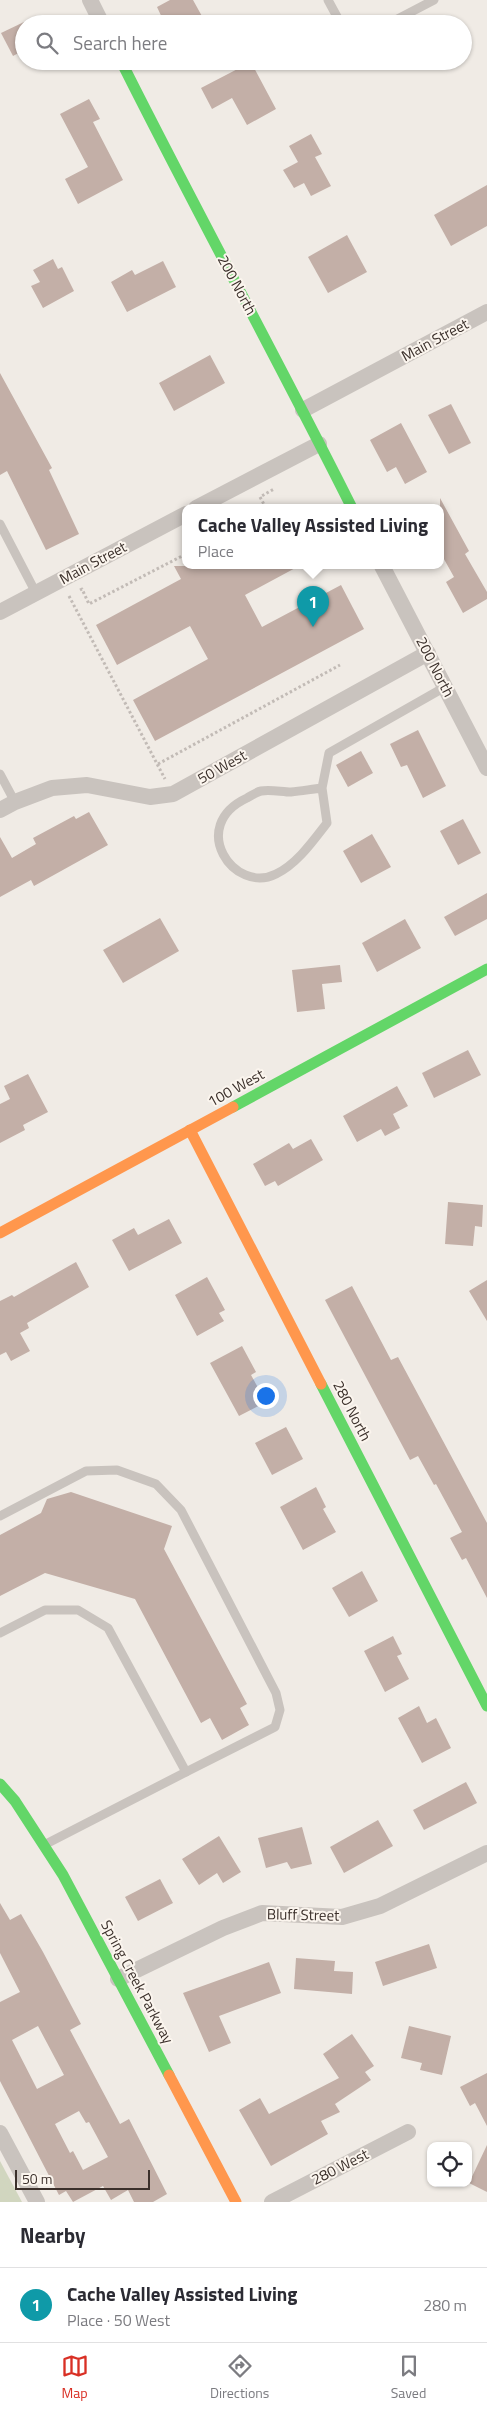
<!DOCTYPE html>
<html lang="en">
<head>
<meta charset="utf-8">
<style>
	body { margin:0; font-family:"Titillium Web",sans-serif; background:#f7f7f7; color:#2b2b33 }
	.controls { position:absolute; right:15px; bottom:15px; display:grid; overflow:hidden; border-radius:10px; box-shadow:0 1px 4px #0004 }
	.controls button { width:45px; height:45px; display:grid; place-items:center; padding:0; border:0; border-bottom:1px solid #e1e1e2; background:#fff; color:#2b2b33; font:25px sans-serif }
	.scale { position:absolute; left:15px; bottom:12px; width:135px; box-sizing:border-box; padding-left:5px; border:2px solid #3b302b; border-top:0; font-size:14px; line-height:18px; white-space:nowrap; color:#3b302b; -webkit-text-stroke:4px #fbf5ee; paint-order:stroke }
	.you { position:absolute; left:265px; top:1395px; width:18px; height:18px; margin:-12px; border:4px solid #fff; border-radius:50%; background:#1a73e8; box-shadow:0 0 0 8px #1a73e833 }
	.badge { display:grid; place-items:center; width:32px; height:32px; border-radius:50%; background:#d93025; color:#fff; font-size:16px; font-weight:700 }
	.pin { position:absolute; translate:-50% -41px; filter:drop-shadow(0 1px 2px #0008) }
	.pin::after { content:''; position:absolute; top:26px; width:18px; height:15px; background:inherit; clip-path:polygon(0 0,100% 0,50% 100%) }
	.popup { position:absolute; left:182px; top:504px; width:262px; height:65px; box-sizing:border-box; display:grid; place-content:center; border-radius:10px; background:#fff; filter:drop-shadow(0 1px 4px #0005); font-size:16px; white-space:nowrap; color:#7c7c81 }
	.popup b { font-size:19px; color:#2b2b33 }
	.popup::after { content:''; position:absolute; left:50%; top:100%; margin-left:-10px; border:10px solid transparent; border-top-color:#fff }
	.list { margin:0; padding:0; list-style:none }
	h2 { display:flex; justify-content:space-between; align-items:center; height:65px; margin:0; padding:0 20px; font-size:21px }
	h2 small { font-size:16px; font-weight:400; color:#7c7c81 }
	.list li { display:grid; grid-template-columns:32px 1fr auto; gap:15px; align-items:center; box-sizing:border-box; height:75px; padding:0 20px; border-top:1px solid #e1e1e2 }
	.list b { display:block; font-size:19px; white-space:nowrap }
	.list p { margin:0; font-size:16px; white-space:nowrap; color:#7c7c81 }
	.list em { font-size:16px; font-style:normal; color:#7c7c81 }
	.icon { flex:none; width:28px; height:28px; fill:none; stroke:currentColor; stroke-width:2; stroke-linecap:round; stroke-linejoin:round }
	.map { position:relative; flex:none; width:487px; height:2202px; overflow:hidden }
	.search { position:absolute; background:#fff; box-shadow:0 1px 4px #0004; left:15px; right:15px; top:15px; height:55px; display:flex; align-items:center; gap:12px; box-sizing:border-box; padding:0 18px; border-radius:28px; color:#7c7c81; font-size:19px }
	.sheet { height:140px; background:#fff }
	nav { display:flex; justify-content:space-around; align-items:center; box-sizing:border-box; height:70px; border-top:1px solid #e1e1e2; background:#fff; font-size:14px; color:#7c7c81 }
	nav a { display:grid; justify-items:center; gap:2px }
	nav .on { color:#d93025 }
	.map>svg:first-child { display:block }
</style>
</head>
<body>
<div class="map">
<svg width="487" height="2202" viewBox="0 0 487 2202">
	<rect width="100%" height="100%" fill="#f0ebe5"/>
	<path fill="#d1d6bf" d="M 0,2161 L 22,2202 L 0,2202 Z"/>
	<g fill="#c3afa7" fill-rule="evenodd">
		<path d="M 170,0 L 193,0 L 203,18 L 192,24 L 179,24 L 177,19 L 165,24 L 157,7 Z"/>
		<path d="M 24,22 L 24,50 L 13,56 L 1,33 Z"/>
		<path d="M 251,62 L 276,109 L 247,125 L 232,98 L 212,109 L 201,88 Z"/>
		<path d="M 89,99 L 100,119 L 93,122 L 123,180 L 78,204 L 65,179 L 88,167 L 60,114 Z"/>
		<path d="M 311,134 L 322,154 L 315,157 L 331,186 L 311,196 L 304,183 L 294,188 L 283,170 L 298,162 L 289,146 Z"/>
		<path d="M 487,185 L 487,226 L 451,246 L 434,215 Z"/>
		<path d="M 347,235 L 367,272 L 328,293 L 308,257 Z"/>
		<path d="M 53,259 L 58,269 L 62,267 L 74,291 L 43,308 L 31,286 L 40,282 L 33,270 Z"/>
		<path d="M 163,261 L 176,287 L 127,312 L 111,282 L 132,270 L 135,275 Z"/>
		<path d="M 210,355 L 225,383 L 174,411 L 159,383 Z"/>
		<path d="M 0,373 L 52,468 L 49,470 L 79,534 L 46,550 L 7,471 L 0,475 Z"/>
		<path d="M 451,404 L 471,443 L 449,454 L 428,415 Z"/>
		<path d="M 401,423 L 427,472 L 405,484 L 396,467 L 387,472 L 370,440 Z"/>
		<path d="M 440,498 L 469,551 L 465,554 L 487,592 L 487,599 L 463,613 L 446,582 L 454,577 L 440,552 Z"/>
		<path d="M 174,566 L 299,566 L 245,595 L 262,627 L 341,585 L 364,629 L 155,741 L 133,700 L 208,659 L 190,626 L 117,665 L 96,625 L 181,579 Z"/>
		<path d="M 418,730 L 446,786 L 423,798 L 407,765 L 401,767 L 390,744 Z"/>
		<path d="M 361,751 L 373,773 L 348,787 L 336,765 Z"/>
		<path d="M 89,812 L 108,845 L 34,886 L 31,880 L 0,897 L 0,837 L 12,858 L 36,844 L 33,838 L 74,816 L 76,819 Z"/>
		<path d="M 463,819 L 481,853 L 458,865 L 440,831 Z"/>
		<path d="M 372,834 L 391,867 L 361,883 L 343,851 Z"/>
		<path d="M 487,893 L 487,919 L 455,936 L 444,917 Z"/>
		<path d="M 160,918 L 179,951 L 123,983 L 103,950 Z"/>
		<path d="M 405,919 L 421,948 L 377,972 L 362,943 Z"/>
		<path d="M 340,965 L 342,982 L 322,984 L 325,1009 L 297,1012 L 292,970 Z"/>
		<path d="M 468,1050 L 481,1075 L 434,1098 L 422,1073 Z"/>
		<path d="M 28,1074 L 48,1112 L 23,1125 L 25,1130 L 0,1143 L 0,1104 L 10,1099 L 4,1086 Z"/>
		<path d="M 397,1086 L 408,1106 L 393,1114 L 400,1128 L 385,1136 L 381,1129 L 357,1142 L 343,1116 Z"/>
		<path d="M 311,1139 L 323,1160 L 278,1186 L 275,1181 L 265,1186 L 253,1164 L 289,1143 L 293,1149 Z"/>
		<path d="M 448,1202 L 483,1205 L 482,1227 L 475,1226 L 473,1246 L 445,1244 Z"/>
		<path d="M 169,1219 L 182,1243 L 129,1271 L 112,1240 L 134,1228 L 138,1235 Z"/>
		<path d="M 76,1262 L 89,1287 L 27,1323 L 29,1328 L 20,1333 L 30,1351 L 11,1361 L 6,1352 L 0,1355 L 0,1301 L 12,1295 L 14,1297 Z"/>
		<path d="M 207,1277 L 225,1310 L 219,1313 L 224,1321 L 197,1336 L 175,1295 Z"/>
		<path d="M 487,1280 L 487,1321 L 469,1291 Z"/>
		<path d="M 352,1286 L 391,1360 L 398,1357 L 487,1523 L 487,1598 L 466,1558 L 462,1560 L 450,1538 L 462,1532 L 436,1484 L 434,1485 L 418,1456 L 410,1460 L 325,1300 Z"/>
		<path d="M 242,1346 L 256,1372 L 251,1375 L 266,1402 L 239,1416 L 210,1363 Z"/>
		<path d="M 286,1427 L 303,1459 L 272,1475 L 255,1443 Z"/>
		<path d="M 316,1487 L 326,1507 L 323,1509 L 336,1532 L 303,1550 L 280,1507 Z"/>
		<path d="M 71,1492 L 172,1526 L 164,1549 L 247,1704 L 240,1708 L 249,1725 L 222,1740 L 210,1718 L 201,1723 L 135,1599 L 45,1573 L 0,1596 L 0,1535 L 41,1513 L 47,1499 Z"/>
		<path d="M 362,1571 L 378,1601 L 349,1617 L 332,1588 Z"/>
		<path d="M 393,1636 L 402,1654 L 397,1656 L 409,1679 L 385,1692 L 364,1651 Z"/>
		<path d="M 419,1706 L 427,1723 L 436,1718 L 451,1748 L 422,1763 L 398,1718 Z"/>
		<path d="M 466,1782 L 477,1803 L 424,1830 L 413,1810 Z"/>
		<path d="M 378,1820 L 393,1846 L 344,1873 L 330,1847 Z"/>
		<path d="M 302,1827 L 312,1864 L 291,1869 L 287,1862 L 266,1868 L 258,1838 Z"/>
		<path d="M 219,1836 L 241,1872 L 223,1883 L 217,1873 L 199,1885 L 182,1859 Z"/>
		<path d="M 160,1879 L 173,1903 L 138,1921 L 125,1897 Z"/>
		<path d="M 0,1903 L 10,1920 L 21,1914 L 43,1952 L 81,2024 L 70,2030 L 120,2124 L 129,2119 L 167,2194 L 153,2202 L 134,2202 L 128,2190 L 111,2200 L 103,2186 L 73,2202 L 66,2191 L 59,2195 L 0,2081 L 0,2002 L 20,1992 L 0,1953 ZM 38,2026 L 64,2075 L 37,2089 L 12,2040 ZM 79,2111 L 86,2123 L 89,2122 L 108,2157 L 83,2170 L 73,2151 L 70,2153 L 55,2124 Z"/>
		<path d="M 429,1944 L 437,1968 L 383,1986 L 375,1962 Z"/>
		<path d="M 296,1958 L 335,1961 L 334,1971 L 353,1972 L 352,1994 L 294,1989 Z"/>
		<path d="M 269,1962 L 281,1993 L 219,2016 L 231,2043 L 209,2052 L 183,1993 Z"/>
		<path d="M 409,2026 L 451,2036 L 442,2075 L 420,2070 L 422,2063 L 401,2058 Z"/>
		<path d="M 352,2034 L 374,2066 L 365,2072 L 371,2080 L 335,2104 L 340,2112 L 321,2121 L 328,2134 L 271,2166 L 239,2110 L 260,2098 L 269,2114 L 339,2078 L 323,2054 Z"/>
		<path d="M 487,2073 L 487,2126 L 475,2103 L 470,2106 L 460,2087 Z"/>
		<path d="M 487,2145 L 487,2192 L 469,2183 Z"/>
	</g>
	<g fill="none" stroke-linecap="round" stroke-linejoin="round">
		<g stroke="#c2bbb6" stroke-width="3" stroke-dasharray="2.5 2.5" stroke-linecap="butt">
			<path d="M 266,508 L 260,497 L 274,489"/>
			<path d="M 80,590 L 82,589 L 89,604 L 186,554"/>
			<path d="M 69,596 L 165,779"/>
			<path d="M 158,764 L 340,665"/>
		</g>
		<g stroke="#c9c3be" stroke-width="9">
			<path d="M 328,0 L 341,24"/>
			<path d="M 388,24 L 434,0"/>
			<path d="M 0,524 L 36,593"/>
			<path d="M 0,774 L 15,802"/>
			<path d="M 322,788 C 312,789 302,791 291,792 C 282,792 270,789 261,791 C 256,792 251,796 247,798 C 187,826 234,895 276,874 C 297,864 313,841 327,823 L 322,788 L 329,753 L 445,687"/>
			<path d="M 0,1516 L 86,1471 L 117,1470 L 156,1484 L 181,1510 L 276,1693 L 280,1710 L 275,1727 L 186,1772"/>
			<path d="M 0,1633 L 45,1610 L 78,1610 L 108,1628 L 186,1772 L 44,1845"/>
		</g>
		<g stroke="#c9c3be" stroke-width="16">
			<path d="M 90,0 L 102,24"/>
			<path d="M 303,410 L 487,312"/>
			<path d="M 196,508 L 319,444"/>
			<path d="M 382,566 L 487,768"/>
			<path d="M 0,612 L 186,514"/>
			<path d="M 0,810 L 15,802 L 52,788 L 87,785 L 150,797 L 173,794 L 428,653"/>
			<path d="M 118,1979 L 223,1928 L 262,1913 L 342,1917 L 380,1906 L 487,1853"/>
			<path d="M 0,2133 L 37,2202"/>
			<path d="M 272,2202 L 408,2132"/>
		</g>
		<g stroke="#63d668" stroke-width="11">
			<path d="M 121,61 C 196,211 277,358 352,508"/>
			<path d="M 233,1107 L 487,969"/>
			<path d="M 321,1384 L 487,1706"/>
			<path d="M 0,1784 L 15,1801 L 63,1875 L 169,2075"/>
		</g>
		<g stroke="#ff974d" stroke-width="11">
			<path d="M 190,1130 L 321,1384"/>
			<path d="M 0,1233 L 233,1107"/>
			<path d="M 169,2075 L 236,2202"/>
		</g>
	</g>
	<g text-anchor="middle" stroke-width="4" stroke-linejoin="round" paint-order="stroke">
		<g font-size="15" fill="#3b302b" stroke="#fbf5ee">
			<text transform="translate(237 285) rotate(62)" y="5">200 North</text>
			<text transform="translate(435 340) rotate(-28)" y="5">Main Street</text>
			<text transform="translate(93 563) rotate(-28)" y="5">Main Street</text>
			<text transform="translate(435 667) rotate(63)" y="5">200 North</text>
			<text transform="translate(222 767) rotate(-29)" y="5">50 West</text>
			<text transform="translate(236 1088) rotate(-29)" y="5">100 West</text>
			<text transform="translate(352 1411) rotate(63)" y="5">280 North</text>
			<text transform="translate(303 1915) rotate(1)" y="5">Bluff Street</text>
			<text transform="translate(137 1982) rotate(62)" y="5">Spring Creek Parkway</text>
			<text transform="translate(340 2167) rotate(-27)" y="5">280 West</text>
		</g>
	</g>
</svg>
<div class="controls">
<button><svg class="icon" aria-label="locate" viewBox="0 0 24 24"><circle cx="12" cy="12" r="6"/><path d="M12 2v4M12 18v4M2 12h4M18 12h4"/></svg></button>
</div>
<div class="scale">50 m</div>
<div class="you"></div>
<div class="pin badge" style="left:313px;top:627px;background:#0f9aa8">1</div>
<div class="popup"><b>Cache Valley Assisted Living</b>Place</div>
<div class="search"><svg class="icon" aria-label="search" viewBox="0 0 24 24"><circle cx="10" cy="10" r="6"/><path d="M15 15l6 6"/></svg>Search here</div>
</div>
<section class="sheet">
<h2>Nearby<small></small></h2>
<ul class="list">
<li><span class="badge" style="background:#0f9aa8">1</span><div><b>Cache Valley Assisted Living</b><p>Place · 50 West</p></div><em>280 m</em></li>
</ul>
</section>
<nav>
<a class="on"><svg class="icon" aria-label="map" viewBox="0 0 24 24"><path d="M3 6l6-2 6 2 6-2v14l-6 2-6-2-6 2zM9 4v14M15 6v14"/></svg>Map</a>
<a><svg class="icon" aria-label="directions" viewBox="0 0 24 24"><path d="M12 3l9 9-9 9-9-9zM9 14v-3h6M13 9l2 2-2 2"/></svg>Directions</a>
<a><svg class="icon" aria-label="saved" viewBox="0 0 24 24"><path d="M7 4h10v16l-5-4-5 4z"/></svg>Saved</a>
</nav>
</body>
</html>
